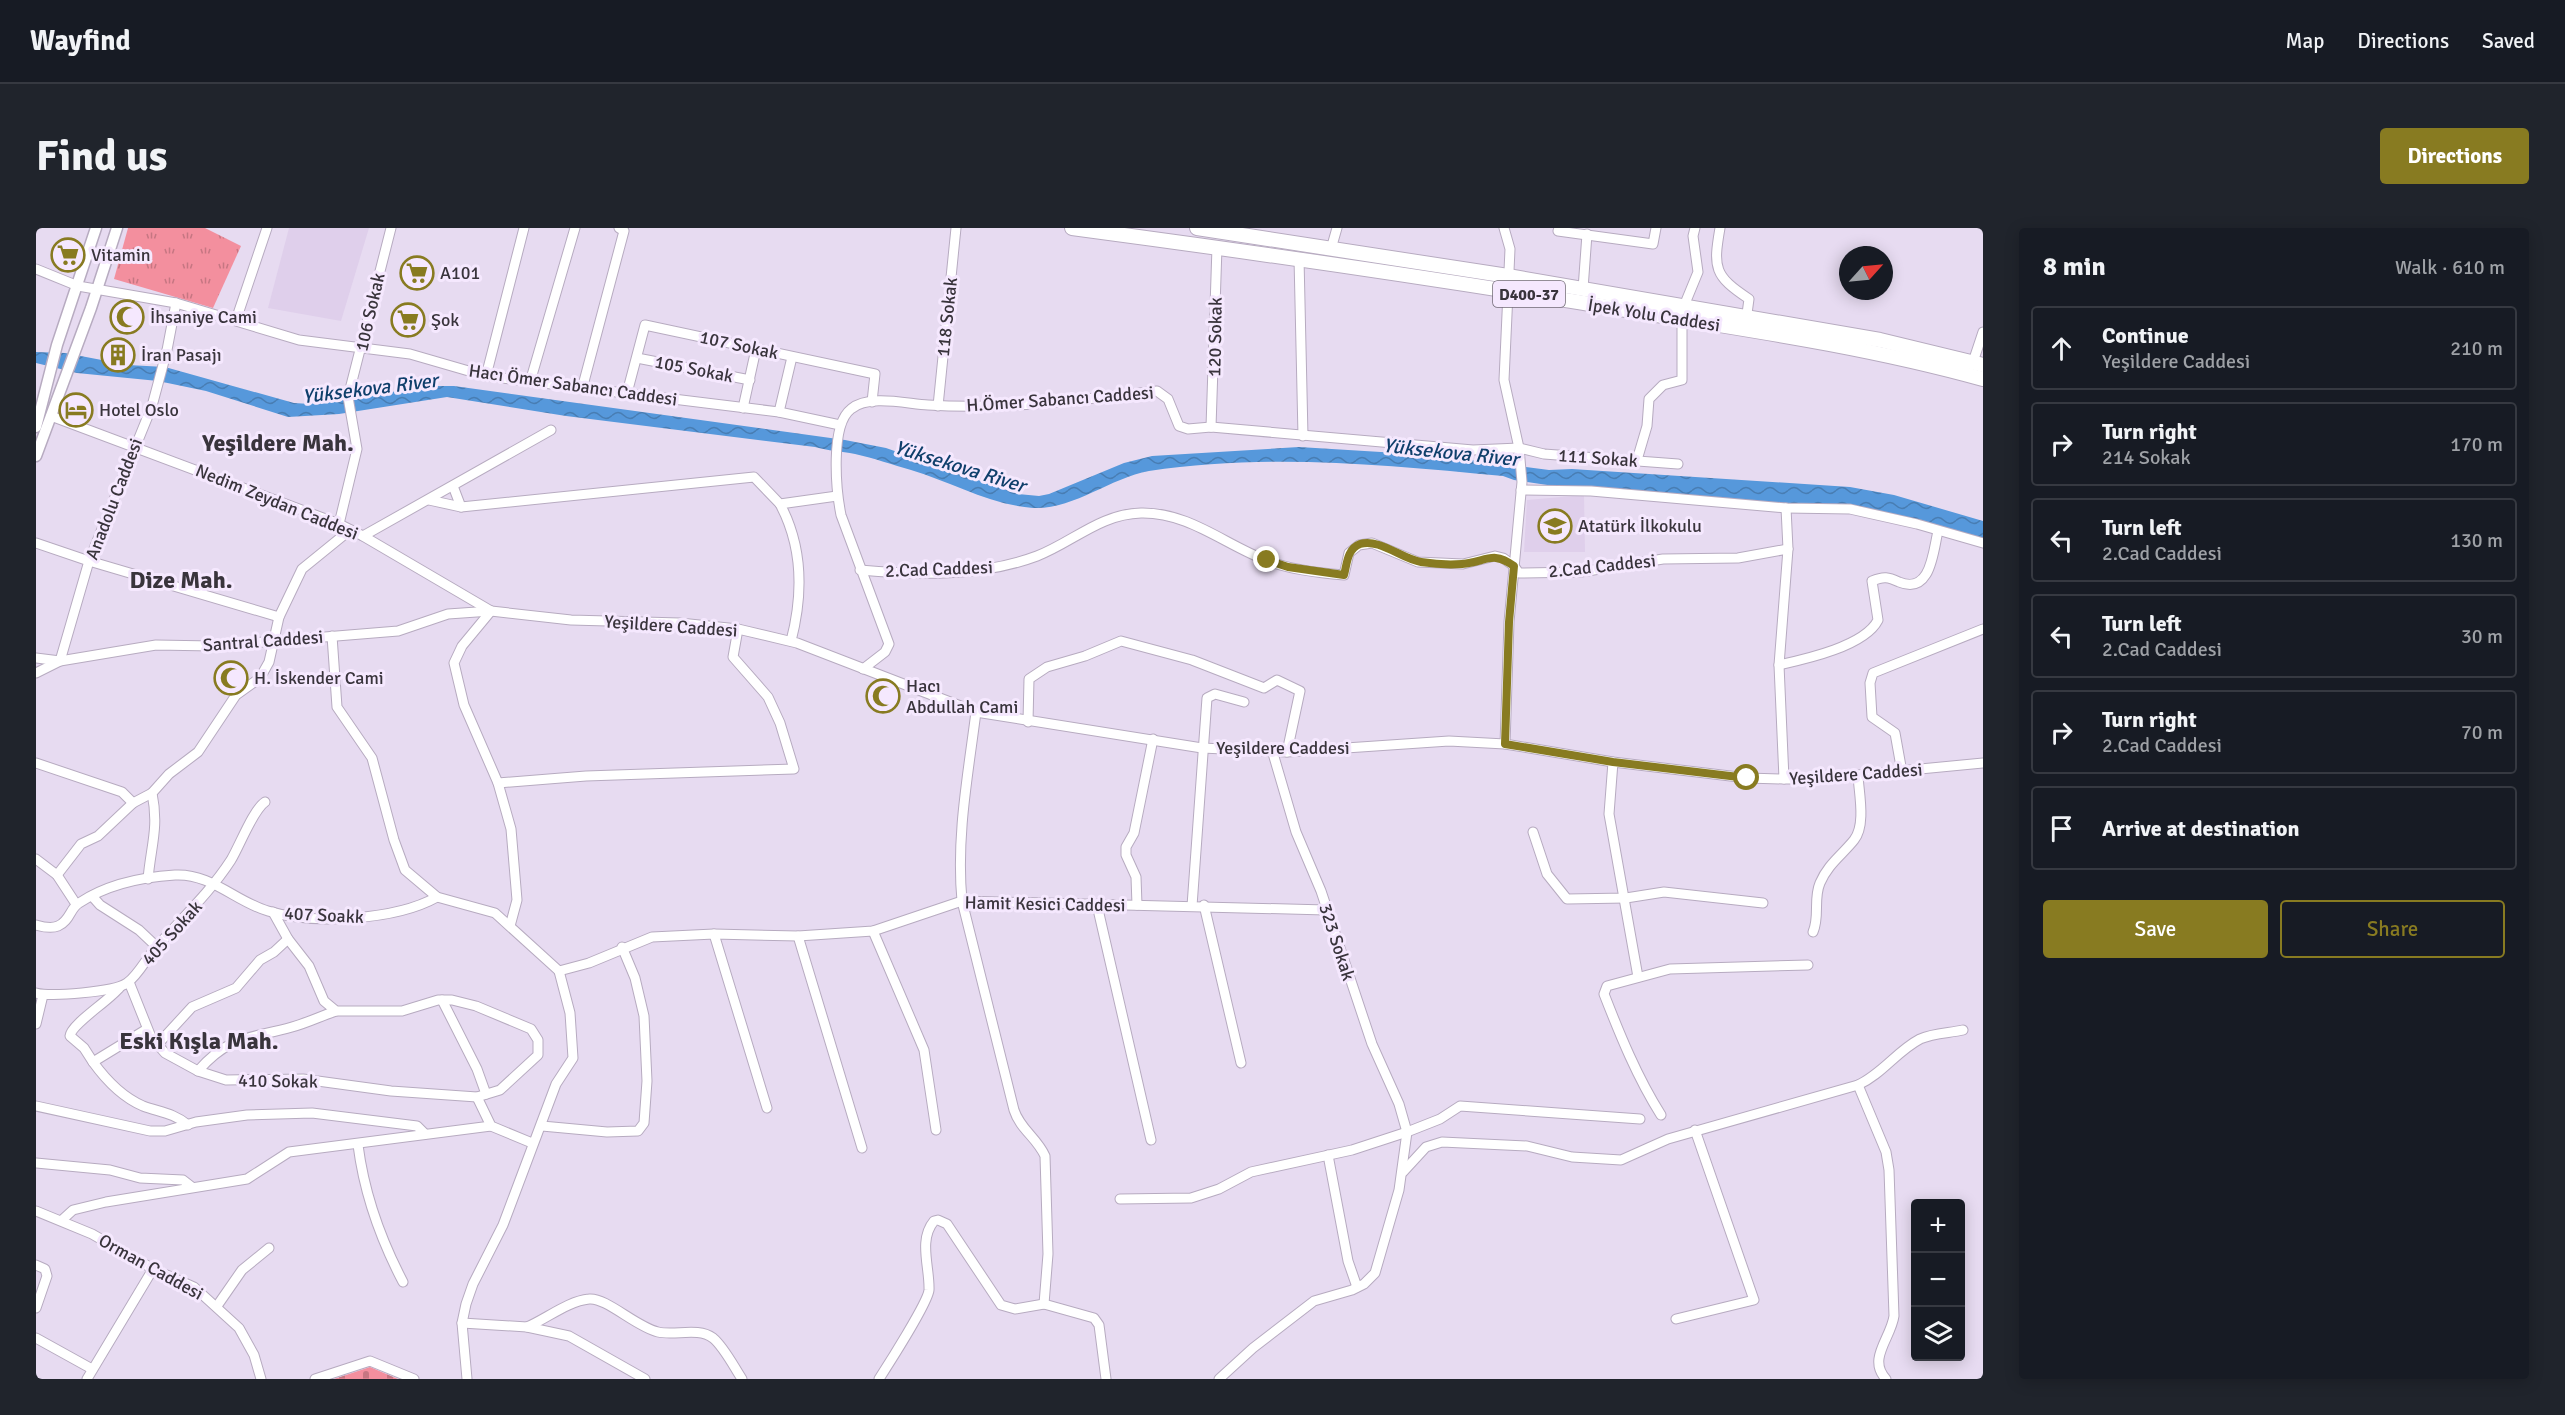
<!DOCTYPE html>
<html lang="en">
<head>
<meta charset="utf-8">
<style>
	body { margin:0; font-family:Signika,sans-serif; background:#20242c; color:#f1f3f6 }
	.controls { position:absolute; right:18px; bottom:18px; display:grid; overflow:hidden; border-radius:6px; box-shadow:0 3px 15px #0003 }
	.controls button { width:54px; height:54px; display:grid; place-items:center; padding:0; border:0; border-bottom:2px solid #363941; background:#171b24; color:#f1f3f6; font:30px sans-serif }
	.compass { position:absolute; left:1803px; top:18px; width:54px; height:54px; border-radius:50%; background:#171b24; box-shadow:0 3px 15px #0003; rotate:63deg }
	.stop { position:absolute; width:18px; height:18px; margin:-14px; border:4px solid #887b21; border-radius:50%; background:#fff }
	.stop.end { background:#887b21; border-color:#fff; box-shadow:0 2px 6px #0008 }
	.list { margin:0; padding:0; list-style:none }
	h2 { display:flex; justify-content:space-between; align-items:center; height:78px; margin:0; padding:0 24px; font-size:26px }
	h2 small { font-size:20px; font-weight:400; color:#9ea1a6 }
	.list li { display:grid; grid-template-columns:39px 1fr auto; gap:18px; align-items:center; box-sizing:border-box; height:84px; margin:0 12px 12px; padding:0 12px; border:2px solid #363941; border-radius:6px }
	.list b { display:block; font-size:22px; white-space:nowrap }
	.list p { margin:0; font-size:20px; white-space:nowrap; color:#9ea1a6 }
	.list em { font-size:20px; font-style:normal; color:#9ea1a6 }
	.actions { display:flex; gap:12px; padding:18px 24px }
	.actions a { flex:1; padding:14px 0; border:2px solid #887b21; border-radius:6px; text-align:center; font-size:21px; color:#887b21 }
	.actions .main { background:#887b21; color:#fff }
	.icon { flex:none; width:33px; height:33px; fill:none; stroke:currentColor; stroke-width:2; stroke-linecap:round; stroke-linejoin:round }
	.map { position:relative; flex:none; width:1947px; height:1151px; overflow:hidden; border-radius:6px }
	header { display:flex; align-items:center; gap:36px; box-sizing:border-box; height:84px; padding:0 30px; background:#171b24; border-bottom:2px solid #363941 }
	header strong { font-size:28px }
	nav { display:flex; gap:33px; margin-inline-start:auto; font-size:21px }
	.intro { display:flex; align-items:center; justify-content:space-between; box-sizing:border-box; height:144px; padding:0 36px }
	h1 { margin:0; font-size:42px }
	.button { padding:15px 27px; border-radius:6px; background:#887b21; color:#fff; font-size:21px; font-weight:700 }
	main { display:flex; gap:36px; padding:0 36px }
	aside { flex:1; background:#171b24; border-radius:6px; box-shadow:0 3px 15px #0003 }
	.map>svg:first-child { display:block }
</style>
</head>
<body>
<header>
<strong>Wayfind</strong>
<nav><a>Map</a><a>Directions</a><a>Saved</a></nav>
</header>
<div class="intro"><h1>Find us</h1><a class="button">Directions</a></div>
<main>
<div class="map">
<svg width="1947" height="1151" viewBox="0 0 1947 1151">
	<defs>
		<pattern id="cemetery-stones" width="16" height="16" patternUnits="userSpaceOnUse" patternTransform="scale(1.5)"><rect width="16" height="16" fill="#f38f9e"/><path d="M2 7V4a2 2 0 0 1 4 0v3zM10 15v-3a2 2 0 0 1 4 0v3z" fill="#c67682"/></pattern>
		<pattern id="park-tufts" width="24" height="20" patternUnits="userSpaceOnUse" patternTransform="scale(1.5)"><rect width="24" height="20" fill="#f38f9e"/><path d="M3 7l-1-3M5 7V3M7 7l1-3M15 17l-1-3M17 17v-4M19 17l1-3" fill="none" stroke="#c67682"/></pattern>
		<pattern id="water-waves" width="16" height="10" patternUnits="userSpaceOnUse" patternTransform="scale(1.5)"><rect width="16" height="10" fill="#5698db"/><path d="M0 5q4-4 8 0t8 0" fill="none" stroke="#487db3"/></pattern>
	</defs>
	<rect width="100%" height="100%" fill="#e7dbf1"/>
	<g fill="#dfcfeb">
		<path d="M 253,0 L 333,0 L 305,93 L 232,80 Z"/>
		<path d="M 1548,267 L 1549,324 L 1488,324 L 1491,272 Z"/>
	</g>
	<path fill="url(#cemetery-stones)" d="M 334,1139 L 362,1151 L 298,1151 Z"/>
	<path fill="url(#park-tufts)" d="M 92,0 L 169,0 L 205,18 L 177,80 L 78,51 Z"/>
	<path fill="url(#water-waves)" d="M 0,124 L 29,125 L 92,137 L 129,139 L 258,175 L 274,176 L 396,158 L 418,158 L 809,212 L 850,220 L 982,266 L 1003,268 L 1013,266 L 1088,235 L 1116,228 L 1263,219 L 1394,227 L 1513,242 L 1536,241 L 1814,259 L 1858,267 L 1947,293 L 1947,313 L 1841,282 L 1531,260 L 1478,252 L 1467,248 C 1349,237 1232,225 1113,243 C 1074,250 1037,282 997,280 C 955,277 915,254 875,242 C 857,237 838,230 819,226 C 805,223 792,223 779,219 L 530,188 L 411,169 L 303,186 L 252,189 L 170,163 L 122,153 L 41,145 L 0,135 Z"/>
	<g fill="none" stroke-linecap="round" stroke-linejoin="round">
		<g stroke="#b7abc0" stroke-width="11">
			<g id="minor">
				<path d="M 1468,0 L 1474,21 L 1468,152 L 1483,220 L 1486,254 L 1473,394 L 1469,516"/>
				<path d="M 1523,0 L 1522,3 L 1617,16 L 1620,0"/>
				<path d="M 1684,0 C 1677,40 1678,48 1713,71 L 1710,93"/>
				<path d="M 1295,21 L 1301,0"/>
				<path d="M 1263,30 L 1267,208"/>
				<path d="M 0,41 L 42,58 L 140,75 L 263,112 L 374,126 L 450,148 L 743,184 L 804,197"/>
				<path d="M 1547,61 L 1551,6"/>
				<path d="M 1648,78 L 1662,44 L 1657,8 L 1659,0"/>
				<path d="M 200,92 L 231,0"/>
				<path d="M 601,130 L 714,152"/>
				<path d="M 1937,134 L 1947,104"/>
				<path d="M 450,148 L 488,0"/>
				<path d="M 494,154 L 539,0"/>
				<path d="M 546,161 L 588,3 L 583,0"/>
				<path d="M 591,165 L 609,97 L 839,146 L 836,174"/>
				<path d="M 902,178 L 920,0"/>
				<path d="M 707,180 L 720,121"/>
				<path d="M 743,184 L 756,129"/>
				<path d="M 15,188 L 303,296 L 327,308 L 455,383"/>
				<path d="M 1175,199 L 1181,19"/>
				<path d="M 1601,232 L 1611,198 L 1613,171 L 1627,157 L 1646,152 L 1646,91"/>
				<path d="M 417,258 L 425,279"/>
				<path d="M 1485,262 L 1555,263 L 1750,280 L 1814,281 L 1881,296 L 1947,315"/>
				<path d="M 393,272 L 425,279 L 718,249 L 744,276 L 801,268"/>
				<path d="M 744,276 C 767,319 767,367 755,413"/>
				<path d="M 303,296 L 321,221 L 312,169 L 355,0"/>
				<path d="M 327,308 L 515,202"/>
				<path d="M 0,315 L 53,333 L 243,389"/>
				<path d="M 824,342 C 882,347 945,349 1001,328 C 1037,314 1064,286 1105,285 C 1153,284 1189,317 1232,333 C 1256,342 1283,345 1308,347 L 1313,325 L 1323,317 L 1336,315 L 1382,334 L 1427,336 L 1459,328 L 1467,330 L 1478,338 L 1483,345 L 1545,344 L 1627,331 L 1702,330 L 1752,321"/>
				<path d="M 455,383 L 426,418 L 418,435 L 428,477 L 462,555 L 475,601 L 481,672 L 474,698"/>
				<path d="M 296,408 L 301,479 L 336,530 L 358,612 L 369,642 L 401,669 L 459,685 L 523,743"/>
				<path d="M 0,430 L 24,433 L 53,333 L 116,178 L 131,122 L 140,75"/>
				<path d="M 1743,437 C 1770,431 1829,418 1842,392 L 1836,353 C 1848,348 1852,349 1863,354 C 1895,367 1897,324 1902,303"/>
				<path d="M 827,441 L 849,424 L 853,416 L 805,287 C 800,262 794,197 815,181 C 833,166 871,176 892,177 C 968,182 1045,172 1121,163 L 1132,171 L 1143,198 L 1152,201 L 1175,199 L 1437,222 L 1483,220 L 1508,226 L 1642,236"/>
				<path d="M 0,445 L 24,433 L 120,417 L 177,418 L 362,403 L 412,386 L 455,383 L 535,392 L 644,395 L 702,401 L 761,415 L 940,484 L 1166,520 L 1251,524 L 1413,513 L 1469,516 L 1577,534 L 1711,550 L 1748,551 L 1780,551 L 1947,535"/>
				<path d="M 940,484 C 932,547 920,609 926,673 L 978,882 C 984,901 1001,910 1009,928 L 1012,1026 L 1008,1076 L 1058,1090 L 1063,1097 L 1070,1151"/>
				<path d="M 992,494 L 993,451 L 1011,439 L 1049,428 L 1085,413 L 1156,432 L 1228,460 L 1241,452 L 1264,463 L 1251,524"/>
				<path d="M 1577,534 L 1573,586 L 1602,749"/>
				<path d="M 0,535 L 86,564 L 97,575"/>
				<path d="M 1866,544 L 1859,505 L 1836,489 L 1834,455 L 1837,445 L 1947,401"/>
				<path d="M 1748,551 L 1743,437 L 1752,321 L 1750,280"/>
				<path d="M 462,555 L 550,548 L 758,541 L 744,495 L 732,469 L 697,429 L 702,401"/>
				<path d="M 1497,604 L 1511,646 L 1531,671 L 1590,670 L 1628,664 L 1727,675"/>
				<path d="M 0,631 L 21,647 L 40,676"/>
				<path d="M 21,647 L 45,616 L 62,608 L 97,575 L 116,565"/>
				<path d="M 112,651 C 115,617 123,600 116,565 L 133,546 L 162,524 L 200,467 L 224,450 L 233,434 L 243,389 L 266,341 L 314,302"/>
				<path d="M 56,668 L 64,677 L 103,702 L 121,719"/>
				<path d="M 1061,677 L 1115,912"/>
				<path d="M 1101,677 L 1100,649 L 1090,627 L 1090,619 L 1098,605 L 1117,511"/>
				<path d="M 1168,677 L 1205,835"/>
				<path d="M 1156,678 L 1171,470 L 1179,466 L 1208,474"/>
				<path d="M 0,697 C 7,699 15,701 22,698 C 34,693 34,680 43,675 C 70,657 107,649 139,647 C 175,645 200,674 232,683 C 277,697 360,692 401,669"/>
				<path d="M 837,703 L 888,822 L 900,902"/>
				<path d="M 1777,704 C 1784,688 1777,671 1784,655 C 1792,636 1806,627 1818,612 C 1830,597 1823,565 1822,548"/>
				<path d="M 678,706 L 731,880"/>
				<path d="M 762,708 L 826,920"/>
				<path d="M 523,743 L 553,735 L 616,709 L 678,706 L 762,708 L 837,703 L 926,673 L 1290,682"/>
				<path d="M 93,754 L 115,809 L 129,825 L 162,843 L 190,852 L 267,851 L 355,863 L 441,869 L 464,862 L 502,827 L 502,812 L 495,801 L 440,778 L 416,772 L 402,772 L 366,783 L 300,783 L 288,773 L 273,738 L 252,711 L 237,684"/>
				<path d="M 0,765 C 15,769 78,764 91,755 C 101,748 109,733 117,723 C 143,693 173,666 195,632 C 204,617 217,582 229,574"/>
				<path d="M 406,772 L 441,841 L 450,866"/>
				<path d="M 0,796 L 7,767"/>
				<path d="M 111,801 L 57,834 C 70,852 86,869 107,878 C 123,884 138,885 152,897"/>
				<path d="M 122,816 L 156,779 L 200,760 L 224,732 L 238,724 L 252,711"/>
				<path d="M 57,834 L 48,820 L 34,808 C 35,796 73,773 84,759"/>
				<path d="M 162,843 C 193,807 214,811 256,799 C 271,795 285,788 300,783"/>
				<path d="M 1822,857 L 1850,924 L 1853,942 L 1858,1088 C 1855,1110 1831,1131 1850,1151"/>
				<path d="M 441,869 L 455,898 L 496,915"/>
				<path d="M 0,878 L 114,903 L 129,903 L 160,894 L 211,887 L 276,885 L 381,898 L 389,906"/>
				<path d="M 1625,887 C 1601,849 1584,807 1568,766 L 1571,758 L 1634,741 L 1772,737"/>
				<path d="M 506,898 L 571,904 L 602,903 L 608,895 L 611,853 L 608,788 L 599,750 L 586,719"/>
				<path d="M 322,917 C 328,964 345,1012 367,1054"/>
				<path d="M 1292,927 L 1312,1033 L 1321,1059"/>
				<path d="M 0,935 L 74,942 L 104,950 L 147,952 L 156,959"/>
				<path d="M 1367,944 L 1390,919 L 1406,914 L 1491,918 L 1536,929 L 1585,932 L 1632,911 L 1822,857 C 1846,846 1861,823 1884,811 C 1897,805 1914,805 1927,802"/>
				<path d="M 1084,971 L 1155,970 L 1183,961 L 1215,944 L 1316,922 L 1371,904 L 1404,891 L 1424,878 L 1604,891"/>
				<path d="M 0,983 L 56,1006 L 117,1041 L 158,1059 L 203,1100 L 218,1127 L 225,1151"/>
				<path d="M 26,992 L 37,982 L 70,974 L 211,951 L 253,924 L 455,898"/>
				<path d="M 0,1037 L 9,1041 L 11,1048 L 0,1080"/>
				<path d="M 181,1078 L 206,1042 L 233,1020"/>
				<path d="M 1640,1091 L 1718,1072 L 1659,902"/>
				<path d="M 426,1095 L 491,1099 L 533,1108 L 609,1151"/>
				<path d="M 491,1099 C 510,1091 532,1073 553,1071 C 570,1069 600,1099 622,1104 C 639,1108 662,1099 677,1110 C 688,1119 698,1139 706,1151"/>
				<path d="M 0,1110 L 56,1141"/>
				<path d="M 51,1151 L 117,1041"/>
				<path d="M 279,1151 L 334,1133 L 378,1151"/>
				<path d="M 431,1151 L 426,1095 L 430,1076 L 437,1056 L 467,997 L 520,856 L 537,830 L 534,785 L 523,743"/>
				<path d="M 843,1151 C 852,1137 892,1074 893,1062 C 894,1040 882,1012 898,993 L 902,992 L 911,996 L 965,1077 L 979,1081 L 1008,1076"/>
				<path d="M 1183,1151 L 1217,1120 L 1278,1073 L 1316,1062 L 1328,1056 L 1339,1045 L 1363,962 L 1371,904 L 1363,876 L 1336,816 L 1285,663 L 1260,604 L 1236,522"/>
			</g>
		</g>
		<g stroke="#b7abc0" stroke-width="13">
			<g id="major">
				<path d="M 0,199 L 21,117 L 60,0"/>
				<path d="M 0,228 L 55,80 L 81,0"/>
			</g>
		</g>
		<g stroke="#b7abc0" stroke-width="16">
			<g id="highway">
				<path d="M 1036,0 C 1224,25 1410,52 1596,83 C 1714,102 1832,119 1947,151"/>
				<path d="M 1161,0 L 1472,48 L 1844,112 L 1947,137"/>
			</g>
		</g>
		<use href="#minor" stroke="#fff" stroke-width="9"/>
		<use href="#major" stroke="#fff" stroke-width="10"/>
		<use href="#highway" stroke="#fff" stroke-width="14"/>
	</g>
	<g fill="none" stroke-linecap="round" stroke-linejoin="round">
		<path stroke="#887b21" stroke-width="8" d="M 1231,332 L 1252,339 L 1308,347 C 1311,336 1311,321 1324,316 C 1343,310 1366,331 1385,334 C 1398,336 1413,337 1426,336 C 1450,334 1456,322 1478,338 L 1473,394 L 1469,516 L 1577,534 L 1711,550"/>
	</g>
	<defs>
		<g id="supermarket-ring" transform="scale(1.725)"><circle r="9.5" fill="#f5e8fe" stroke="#887b21" stroke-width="1.5"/><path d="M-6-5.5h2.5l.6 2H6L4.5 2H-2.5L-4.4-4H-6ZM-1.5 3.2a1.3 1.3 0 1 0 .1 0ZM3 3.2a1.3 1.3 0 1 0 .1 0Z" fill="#887b21"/></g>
		<g id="mosque-ring" transform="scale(1.725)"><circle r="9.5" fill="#f5e8fe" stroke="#887b21" stroke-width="1.5"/><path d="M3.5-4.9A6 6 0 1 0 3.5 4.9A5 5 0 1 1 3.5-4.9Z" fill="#887b21"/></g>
		<g id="building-ring" transform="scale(1.725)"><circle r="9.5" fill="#f5e8fe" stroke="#887b21" stroke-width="1.5"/><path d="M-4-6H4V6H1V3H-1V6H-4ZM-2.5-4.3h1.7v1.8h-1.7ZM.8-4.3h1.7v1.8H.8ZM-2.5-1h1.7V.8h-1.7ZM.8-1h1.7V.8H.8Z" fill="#887b21"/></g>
		<g id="hotel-ring" transform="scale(1.725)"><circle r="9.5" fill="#f5e8fe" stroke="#887b21" stroke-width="1.5"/><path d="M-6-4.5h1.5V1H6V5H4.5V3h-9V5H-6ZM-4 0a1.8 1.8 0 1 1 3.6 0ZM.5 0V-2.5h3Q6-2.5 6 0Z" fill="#887b21"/></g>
		<g id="school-ring" transform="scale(1.725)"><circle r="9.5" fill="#f5e8fe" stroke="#887b21" stroke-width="1.5"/><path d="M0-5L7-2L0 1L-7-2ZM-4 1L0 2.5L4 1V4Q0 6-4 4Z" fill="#887b21"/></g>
	</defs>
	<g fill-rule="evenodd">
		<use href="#supermarket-ring" x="32" y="27"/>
		<use href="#supermarket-ring" x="381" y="45"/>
		<use href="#mosque-ring" x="91" y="89"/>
		<use href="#supermarket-ring" x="372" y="92"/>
		<use href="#building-ring" x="82" y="127"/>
		<use href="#hotel-ring" x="40" y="182"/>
		<use href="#school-ring" x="1519" y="298"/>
		<use href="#mosque-ring" x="195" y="450"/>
		<use href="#mosque-ring" x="847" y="468"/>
	</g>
	<g text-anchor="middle" stroke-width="6" stroke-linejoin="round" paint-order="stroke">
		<rect fill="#f5e8fe" stroke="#716a76" stroke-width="1.5" x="1457" y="53" width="72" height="26" rx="4.5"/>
		<g font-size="16" font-weight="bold" fill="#39343c">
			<text x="1493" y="72">D400-37</text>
		</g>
		<g font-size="18" fill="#39343c" stroke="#f5e8fe" text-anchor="start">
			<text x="55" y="33">Vitamin</text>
			<text x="404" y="51">A101</text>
			<text x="114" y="95">İhsaniye Cami</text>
			<text x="395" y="98">Şok</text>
			<text x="105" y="133">İran Pasajı</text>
			<text x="63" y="188">Hotel Oslo</text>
			<text x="1542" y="304">Atatürk İlkokulu</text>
			<text x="218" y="456">H. İskender Cami</text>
			<text x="870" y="464">Hacı<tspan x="870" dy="21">Abdullah Cami</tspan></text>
		</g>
		<g font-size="18" fill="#39343c" stroke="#f5e8fe">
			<text transform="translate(334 84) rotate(-77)" y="6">106 Sokak</text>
			<text transform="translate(1618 87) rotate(9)" y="6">İpek Yolu Caddesi</text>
			<text transform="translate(911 89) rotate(-84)" y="6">118 Sokak</text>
			<text transform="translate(1179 109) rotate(-89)" y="6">120 Sokak</text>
			<text transform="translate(703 117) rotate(12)" y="6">107 Sokak</text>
			<text transform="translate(658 141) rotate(11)" y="6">105 Sokak</text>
			<text transform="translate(537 157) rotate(8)" y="6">Hacı Ömer Sabancı Caddesi</text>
			<text transform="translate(1024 171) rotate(-4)" y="6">H.Ömer Sabancı Caddesi</text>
			<text transform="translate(1562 230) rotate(4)" y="6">111 Sokak</text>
			<text transform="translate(78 271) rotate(-69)" y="6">Anadolu Caddesi</text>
			<text transform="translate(241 274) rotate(22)" y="6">Nedim Zeydan Caddesi</text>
			<text transform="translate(1566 338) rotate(-6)" y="6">2.Cad Caddesi</text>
			<text transform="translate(903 341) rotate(-2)" y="6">2.Cad Caddesi</text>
			<text transform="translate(635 398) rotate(4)" y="6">Yeşildere Caddesi</text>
			<text transform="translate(227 413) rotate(-4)" y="6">Santral Caddesi</text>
			<text x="1247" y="526">Yeşildere Caddesi</text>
			<text transform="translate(1820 546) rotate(-4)" y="6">Yeşildere Caddesi</text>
			<text transform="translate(1009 676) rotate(1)" y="6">Hamit Kesici Caddesi</text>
			<text transform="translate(288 687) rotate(3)" y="6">407 Soakk</text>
			<text transform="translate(136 705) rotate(-48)" y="6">405 Sokak</text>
			<text transform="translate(1301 714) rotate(72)" y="6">323 Sokak</text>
			<text transform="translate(242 853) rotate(1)" y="6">410 Sokak</text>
			<text transform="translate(115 1039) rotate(29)" y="6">Orman Caddesi</text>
		</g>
		<g font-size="20" font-style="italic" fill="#0f3f6b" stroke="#f5e8fe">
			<text transform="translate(334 160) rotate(-7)" y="7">Yüksekova River</text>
			<text transform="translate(1415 224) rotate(6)" y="7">Yüksekova River</text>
			<text transform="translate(924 238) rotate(17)" y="7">Yüksekova River</text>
		</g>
		<g font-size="24" font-weight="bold" fill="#39343c" stroke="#f5e8fe">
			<text x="242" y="223">Yeşildere Mah.</text>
			<text x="145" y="360">Dize Mah.</text>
			<text x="163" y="821">Eski Kışla Mah.</text>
		</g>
	</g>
</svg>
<div class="controls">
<button>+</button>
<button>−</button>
<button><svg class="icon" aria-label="layers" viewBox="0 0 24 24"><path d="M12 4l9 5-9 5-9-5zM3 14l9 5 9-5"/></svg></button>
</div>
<svg class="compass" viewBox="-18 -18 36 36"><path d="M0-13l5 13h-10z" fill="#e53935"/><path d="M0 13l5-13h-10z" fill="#9ea1a6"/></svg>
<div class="stop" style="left:1711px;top:550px"></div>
<div class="stop end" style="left:1231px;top:332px"></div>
</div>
<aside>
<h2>8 min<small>Walk · 610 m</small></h2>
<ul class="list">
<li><svg class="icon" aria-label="ahead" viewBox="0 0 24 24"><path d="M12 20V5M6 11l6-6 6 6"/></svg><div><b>Continue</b><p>Yeşildere Caddesi</p></div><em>210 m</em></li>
<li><svg class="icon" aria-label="right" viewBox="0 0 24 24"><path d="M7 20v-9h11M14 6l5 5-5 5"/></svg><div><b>Turn right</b><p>214 Sokak</p></div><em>170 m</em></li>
<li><svg class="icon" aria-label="left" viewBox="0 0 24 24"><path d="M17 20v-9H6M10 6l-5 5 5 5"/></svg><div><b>Turn left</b><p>2.Cad Caddesi</p></div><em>130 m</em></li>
<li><svg class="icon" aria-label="left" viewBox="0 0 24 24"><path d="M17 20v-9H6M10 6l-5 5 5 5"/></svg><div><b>Turn left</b><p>2.Cad Caddesi</p></div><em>30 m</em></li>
<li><svg class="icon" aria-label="right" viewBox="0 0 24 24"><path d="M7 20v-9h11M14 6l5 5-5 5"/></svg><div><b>Turn right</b><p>2.Cad Caddesi</p></div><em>70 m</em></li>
<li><svg class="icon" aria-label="arrive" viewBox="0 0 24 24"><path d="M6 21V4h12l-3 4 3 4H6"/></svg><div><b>Arrive at destination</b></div></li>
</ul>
<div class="actions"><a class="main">Save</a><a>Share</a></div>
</aside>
</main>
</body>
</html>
